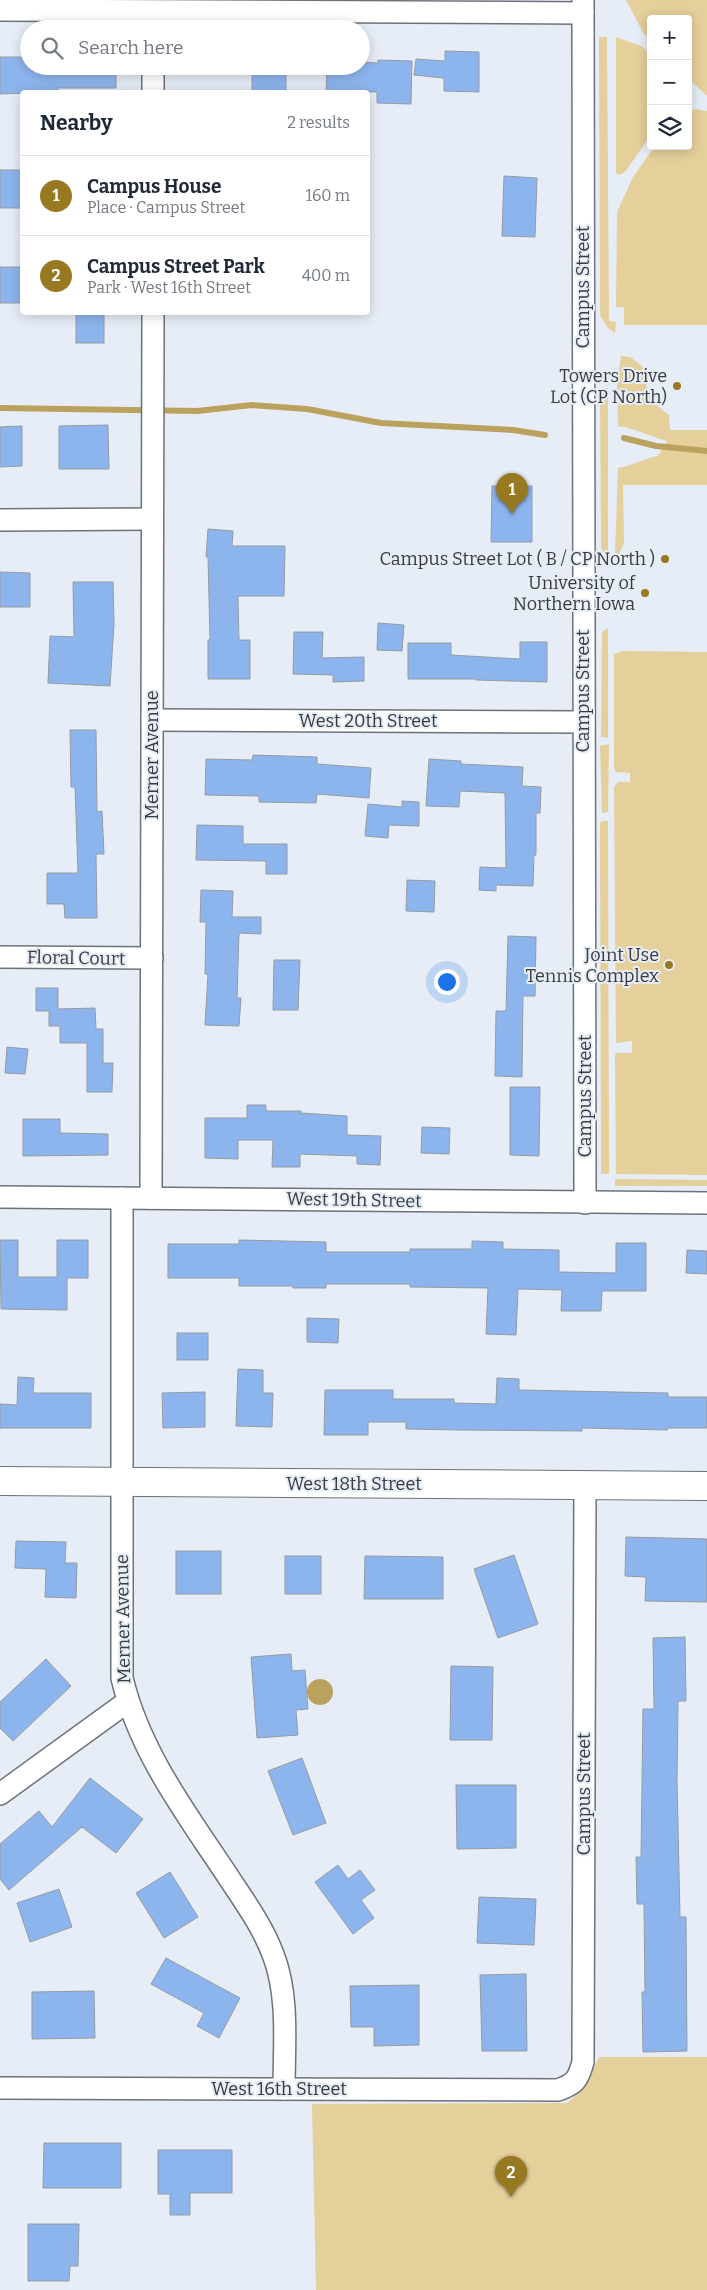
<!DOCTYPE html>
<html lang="en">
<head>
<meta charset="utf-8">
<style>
	body { margin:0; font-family:Bitter,serif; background:#f6f6f7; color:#1f2937 }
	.controls { position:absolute; right:15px; top:15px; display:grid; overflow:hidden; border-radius:5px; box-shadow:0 2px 12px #0003 }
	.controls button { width:45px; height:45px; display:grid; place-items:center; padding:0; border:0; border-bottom:1px solid #e0e1e3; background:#fff; color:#1f2937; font:25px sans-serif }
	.you { position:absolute; left:446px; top:981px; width:18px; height:18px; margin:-12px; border:4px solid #fff; border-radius:50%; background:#1a73e8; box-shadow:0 0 0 8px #1a73e833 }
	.badge { display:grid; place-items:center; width:32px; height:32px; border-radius:50%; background:#977921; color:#fff; font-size:16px; font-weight:700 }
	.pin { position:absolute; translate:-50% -41px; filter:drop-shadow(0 1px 2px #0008) }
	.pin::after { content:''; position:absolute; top:26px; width:18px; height:15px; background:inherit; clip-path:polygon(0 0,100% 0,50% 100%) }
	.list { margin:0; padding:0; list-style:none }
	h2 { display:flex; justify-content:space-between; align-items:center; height:65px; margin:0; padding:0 20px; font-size:21px }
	h2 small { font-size:16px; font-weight:400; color:#747a83 }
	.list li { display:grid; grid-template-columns:32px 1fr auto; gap:15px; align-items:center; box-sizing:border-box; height:80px; padding:0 20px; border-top:1px solid #e0e1e3 }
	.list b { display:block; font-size:19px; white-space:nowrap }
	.list p { margin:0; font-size:16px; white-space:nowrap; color:#747a83 }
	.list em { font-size:16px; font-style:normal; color:#747a83 }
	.icon { flex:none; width:28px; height:28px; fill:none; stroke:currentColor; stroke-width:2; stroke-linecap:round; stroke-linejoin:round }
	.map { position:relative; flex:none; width:707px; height:2290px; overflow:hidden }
	.search { position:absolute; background:#fff; box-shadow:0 2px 12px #0003; left:20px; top:20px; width:350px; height:55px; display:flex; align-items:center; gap:12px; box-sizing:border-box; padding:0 18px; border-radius:28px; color:#747a83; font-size:19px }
	.panel { position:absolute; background:#fff; box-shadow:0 2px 12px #0003; left:20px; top:90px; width:350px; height:225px; border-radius:5px }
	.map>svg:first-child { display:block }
</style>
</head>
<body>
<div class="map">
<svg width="707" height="2290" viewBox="0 0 707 2290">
	<rect width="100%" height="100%" fill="#e6edf6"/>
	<g fill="#e5cf9a">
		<path d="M 626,0 L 707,0 L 707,96 L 688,78 L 688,19 L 651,19 L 651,41 L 644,34 Z"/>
		<path d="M 599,37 L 607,37 L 609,321 L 616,322 L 615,333 L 608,328 L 600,315 Z"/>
		<path d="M 616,37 L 641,46 L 651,55 L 651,135 L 625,172 L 619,175 L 616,173 Z"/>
		<path d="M 695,109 L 707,111 L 707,325 L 624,325 L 624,307 L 616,307 L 617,212 L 633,177 L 655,146 L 688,146 L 688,113 Z"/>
		<path d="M 621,356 L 630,357 L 642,366 C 649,392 645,398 669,415 L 670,430 L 707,430 L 707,485 L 623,485 L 624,543 L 619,554 L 615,555 L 618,468 C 632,466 643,459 658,456 L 667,441 C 651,437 635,428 618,426 L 617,385 Z"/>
		<path d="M 600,388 L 608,388 L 608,554 L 603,552 L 601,547 Z"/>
		<path d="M 608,628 L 608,738 L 601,737 L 602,632 Z"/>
		<path d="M 623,651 L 707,652 L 707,1175 L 616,1174 L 615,1056 L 616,1053 L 632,1053 L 632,1041 L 616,1043 L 614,787 L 618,782 L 630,782 L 630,773 L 616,772 L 614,768 L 614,654 Z"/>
		<path d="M 609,744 L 608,812 L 602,813 L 600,746 Z"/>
		<path d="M 602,821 L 608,821 L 609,1174 L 601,1174 L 600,823 Z"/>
		<path d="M 615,1179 L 707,1180 L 707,1186 L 615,1186 Z"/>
		<path d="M 599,2057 L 707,2057 L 707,2290 L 316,2290 L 312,2104 L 567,2103 L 582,2090 Z"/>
	</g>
	<circle fill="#bba15e" cx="320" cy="1692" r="13"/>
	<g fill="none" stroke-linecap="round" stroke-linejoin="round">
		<g stroke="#bba15e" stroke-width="6">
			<path d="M 0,408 L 197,411 L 252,405 L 307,409 L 381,423 L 513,430 L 545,435"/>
			<path d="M 624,438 L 656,446 L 707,451"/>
		</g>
	</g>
	<g fill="#8db5ed" stroke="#959ba3">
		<path d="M 445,51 L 479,52 L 479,92 L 444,91 L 444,78 L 414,75 L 416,59 L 445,61 Z"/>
		<path d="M 0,57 L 29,57 L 29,66 L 116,66 L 116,88 L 58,88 L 58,92 L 0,94 Z"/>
		<path d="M 378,60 L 412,61 L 411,104 L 377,103 L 377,92 L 326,92 L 327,66 L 361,66 L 361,62 L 378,63 Z"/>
		<path d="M 252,67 L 286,68 L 286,92 L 252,92 Z"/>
		<rect x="0" y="170" width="22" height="38"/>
		<path d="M 504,176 L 537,178 L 535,237 L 502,236 Z"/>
		<rect x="0" y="267" width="22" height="36"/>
		<rect x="76" y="313" width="28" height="30"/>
		<path d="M 108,425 L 109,469 L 59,469 L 59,426 Z"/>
		<path d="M 22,426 L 22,466 L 0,467 L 0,427 Z"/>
		<path d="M 492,486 L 532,486 L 532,542 L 491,542 Z"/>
		<path d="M 208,529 L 233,531 L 232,546 L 285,546 L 284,596 L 238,596 L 239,640 L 250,640 L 250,679 L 208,679 L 208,640 L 210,640 L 208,557 L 206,557 Z"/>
		<path d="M 0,572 L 30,573 L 30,607 L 0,607 Z"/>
		<path d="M 73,582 L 113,582 L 114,624 L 110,686 L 48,683 L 50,636 L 74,637 Z"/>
		<path d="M 378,623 L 404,625 L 402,651 L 377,650 Z"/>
		<path d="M 294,632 L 323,632 L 322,658 L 364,657 L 364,681 L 333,682 L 333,675 L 293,674 Z"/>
		<path d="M 520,642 L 547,642 L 547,682 L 476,680 L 476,679 L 408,679 L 408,643 L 451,643 L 451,655 L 520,659 Z"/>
		<path d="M 70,730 L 96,730 L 97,812 L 102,811 L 104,854 L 96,854 L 97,918 L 65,918 L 64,904 L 47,904 L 47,873 L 78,873 L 75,787 L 71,787 Z"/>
		<path d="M 253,755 L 317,757 L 317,764 L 371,768 L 369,798 L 317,794 L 316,803 L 259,802 L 259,796 L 205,795 L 206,759 L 252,760 Z"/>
		<path d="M 429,759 L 461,761 L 461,764 L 523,767 L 522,786 L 541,787 L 540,813 L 536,813 L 536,855 L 534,855 L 533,886 L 496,885 L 496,891 L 479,890 L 480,867 L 506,868 L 505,793 L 460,791 L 459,807 L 426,806 Z"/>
		<path d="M 402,801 L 419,802 L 419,826 L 389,825 L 388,838 L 365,836 L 368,804 L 402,807 Z"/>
		<path d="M 197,825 L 243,826 L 243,844 L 287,844 L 287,874 L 266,874 L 266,861 L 196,860 Z"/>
		<path d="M 407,880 L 435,881 L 434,912 L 406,911 Z"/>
		<path d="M 201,890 L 233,891 L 232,917 L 261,917 L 261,934 L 239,933 L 237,998 L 241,998 L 239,1026 L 205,1025 L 208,974 L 205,974 L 206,922 L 200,922 Z"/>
		<path d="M 508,936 L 536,937 L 535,996 L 523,996 L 522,1077 L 495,1076 L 496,1011 L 506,1011 Z"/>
		<path d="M 274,960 L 300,960 L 298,1010 L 273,1010 Z"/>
		<path d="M 36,988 L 58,988 L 58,1009 L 95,1008 L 96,1029 L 103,1029 L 103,1063 L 113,1063 L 112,1092 L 87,1092 L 87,1043 L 60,1043 L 60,1026 L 49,1026 L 49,1011 L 36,1011 Z"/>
		<path d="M 7,1047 L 28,1049 L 25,1074 L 5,1073 Z"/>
		<path d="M 510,1087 L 540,1087 L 539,1156 L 510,1155 Z"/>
		<path d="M 247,1105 L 266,1105 L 266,1111 L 301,1111 L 301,1113 L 347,1116 L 347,1135 L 381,1136 L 380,1165 L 357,1164 L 357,1156 L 300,1154 L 300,1167 L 272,1167 L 273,1140 L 238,1140 L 238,1159 L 205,1158 L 205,1118 L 247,1118 Z"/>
		<path d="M 23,1119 L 60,1119 L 60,1133 L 108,1134 L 108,1155 L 23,1156 Z"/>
		<path d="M 422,1127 L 450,1128 L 449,1154 L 421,1153 Z"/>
		<path d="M 0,1240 L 18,1240 L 18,1277 L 57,1277 L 57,1240 L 88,1240 L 88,1278 L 67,1278 L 67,1310 L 1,1309 Z"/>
		<path d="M 239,1240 L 326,1242 L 326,1252 L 410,1252 L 410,1249 L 472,1249 L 472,1241 L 503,1242 L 503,1249 L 559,1250 L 559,1272 L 616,1273 L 616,1243 L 646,1243 L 646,1291 L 602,1291 L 601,1311 L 561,1311 L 562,1290 L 518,1289 L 516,1335 L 486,1334 L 488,1288 L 410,1287 L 410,1284 L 326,1284 L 326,1288 L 293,1288 L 293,1286 L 239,1286 L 239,1278 L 168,1278 L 168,1244 L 239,1244 Z"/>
		<path d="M 687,1250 L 707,1251 L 707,1274 L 686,1273 Z"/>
		<path d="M 307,1318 L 339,1319 L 338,1343 L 307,1342 Z"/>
		<rect x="177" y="1333" width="31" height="27"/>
		<path d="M 238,1369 L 263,1370 L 263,1393 L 273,1393 L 272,1427 L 236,1426 Z"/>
		<path d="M 18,1377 L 34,1378 L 33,1393 L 91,1393 L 91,1428 L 0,1428 L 0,1404 L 17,1405 Z"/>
		<path d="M 497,1378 L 519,1379 L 519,1390 L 668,1393 L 668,1397 L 707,1397 L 707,1428 L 668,1428 L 667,1430 L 582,1428 L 582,1431 L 461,1430 L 406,1429 L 406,1422 L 368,1422 L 368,1435 L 324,1435 L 325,1390 L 393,1390 L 393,1399 L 454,1399 L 454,1403 L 496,1404 Z"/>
		<path d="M 205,1392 L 205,1427 L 163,1428 L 162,1393 Z"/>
		<path d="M 626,1537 L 707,1539 L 707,1602 L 645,1601 L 646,1577 L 625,1576 Z"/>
		<path d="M 16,1541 L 66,1542 L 65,1563 L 77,1563 L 76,1598 L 45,1597 L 46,1569 L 15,1568 Z"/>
		<rect x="176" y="1551" width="45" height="43"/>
		<path d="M 514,1555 L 538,1624 L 498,1638 L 474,1569 Z"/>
		<rect x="285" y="1556" width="36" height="38"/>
		<path d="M 365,1556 L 443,1557 L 443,1599 L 364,1599 Z"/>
		<path d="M 685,1637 L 686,1701 L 678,1701 L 677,1781 L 680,1917 L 686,1917 L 687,2051 L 643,2052 L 642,1992 L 645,1992 L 644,1904 L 637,1904 L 636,1857 L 641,1857 L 643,1709 L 654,1709 L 653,1638 Z"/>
		<path d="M 291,1654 L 292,1671 L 305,1670 L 308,1709 L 296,1710 L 298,1735 L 257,1738 L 251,1657 Z"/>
		<path d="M 46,1659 L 71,1686 L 13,1741 L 0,1728 L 0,1702 Z"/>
		<path d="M 451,1666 L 493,1667 L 492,1740 L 450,1740 Z"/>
		<path d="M 302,1758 L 326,1823 L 293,1835 L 268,1771 Z"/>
		<path d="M 90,1778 L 143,1819 L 116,1853 L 82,1827 L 9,1890 L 0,1879 L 0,1844 L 39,1811 L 52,1827 Z"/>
		<path d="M 456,1785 L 516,1785 L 516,1848 L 457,1849 Z"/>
		<path d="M 338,1865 L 348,1879 L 360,1870 L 375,1890 L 361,1900 L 374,1918 L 353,1934 L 315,1882 Z"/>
		<path d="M 170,1872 L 198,1917 L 164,1938 L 136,1893 Z"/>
		<path d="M 59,1889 L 72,1927 L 30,1942 L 17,1903 Z"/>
		<path d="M 479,1897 L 536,1899 L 534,1945 L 477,1943 Z"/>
		<path d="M 166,1958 L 240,1998 L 219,2038 L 197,2026 L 204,2013 L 151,1984 Z"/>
		<path d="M 526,1974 L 527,2051 L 482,2051 L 480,1975 Z"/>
		<path d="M 419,1985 L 419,2045 L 374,2046 L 374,2027 L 351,2027 L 350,1986 Z"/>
		<path d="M 94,1991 L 95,2038 L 32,2039 L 32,1992 Z"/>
		<path d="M 44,2143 L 121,2143 L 121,2188 L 43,2188 Z"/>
		<path d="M 158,2150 L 232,2150 L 232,2193 L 190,2193 L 190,2215 L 170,2215 L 170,2194 L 158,2194 Z"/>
		<path d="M 28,2224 L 79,2224 L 78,2266 L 70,2266 L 69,2281 L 28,2281 Z"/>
	</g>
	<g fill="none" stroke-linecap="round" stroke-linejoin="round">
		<g stroke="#6d727a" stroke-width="24">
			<g id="street">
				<path d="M 583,0 L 585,1203"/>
				<path d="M 0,10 L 583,13"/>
				<path d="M 153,66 L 153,92"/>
				<path d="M 0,520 L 152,519"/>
				<path d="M 152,720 L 584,722"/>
				<path d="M 0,957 L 152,958"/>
				<path d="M 0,1197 L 707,1203"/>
				<path d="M 122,1198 L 122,1678 C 140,1754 189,1817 231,1881 C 247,1905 264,1929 274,1957 C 289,1997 284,2046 284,2089"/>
				<path d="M 151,1198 L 153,312"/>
				<path d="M 0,1794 L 127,1702"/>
				<path d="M 0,2088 L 558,2090 C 575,2084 578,2080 583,2062 L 585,1485"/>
			</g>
		</g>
		<g stroke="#6d727a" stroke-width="30">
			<path id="secondary" d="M 0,1481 L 707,1486"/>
		</g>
		<use href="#street" stroke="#fff" stroke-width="21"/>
		<use href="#secondary" stroke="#fff" stroke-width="28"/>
	</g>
	<g fill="#977921" stroke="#e6edf6" stroke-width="2">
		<circle cx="677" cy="386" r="5"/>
		<circle cx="665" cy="559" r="5"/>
		<circle cx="645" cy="593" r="5"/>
		<circle cx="669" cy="965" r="5"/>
	</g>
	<g text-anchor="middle" stroke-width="4" stroke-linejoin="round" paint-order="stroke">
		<g font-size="18" fill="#393c3f" stroke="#e6edf6">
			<text transform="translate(583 287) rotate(-90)" y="6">Campus Street</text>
			<text transform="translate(583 691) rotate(-90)" y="6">Campus Street</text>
			<text x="368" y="727">West 20th Street</text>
			<text transform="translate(152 755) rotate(-90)" y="6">Merner Avenue</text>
			<text transform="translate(76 958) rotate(1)" y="6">Floral Court</text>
			<text transform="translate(585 1096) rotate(-90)" y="6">Campus Street</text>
			<text transform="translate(354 1200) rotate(1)" y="6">West 19th Street</text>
			<text x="354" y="1490">West 18th Street</text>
			<text transform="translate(123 1619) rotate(-91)" y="6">Merner Avenue</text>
			<text transform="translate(584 1794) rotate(-90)" y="6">Campus Street</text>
			<text x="279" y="2095">West 16th Street</text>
		</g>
		<g font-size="18" fill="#393c3f" stroke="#e6edf6" text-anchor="end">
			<text x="667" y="382">Towers Drive<tspan x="667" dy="21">Lot (CP North)</tspan></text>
			<text x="655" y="565">Campus Street Lot ( B / CP North )</text>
			<text x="635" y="589">University of<tspan x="635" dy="21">Northern Iowa</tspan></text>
			<text x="659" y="961">Joint Use<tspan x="659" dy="21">Tennis Complex</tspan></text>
		</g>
	</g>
</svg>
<div class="controls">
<button>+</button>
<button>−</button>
<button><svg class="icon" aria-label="layers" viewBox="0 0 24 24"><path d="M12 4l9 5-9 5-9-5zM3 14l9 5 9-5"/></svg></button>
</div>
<div class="you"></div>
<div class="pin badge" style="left:512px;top:514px">1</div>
<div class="pin badge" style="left:511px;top:2197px">2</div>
<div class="search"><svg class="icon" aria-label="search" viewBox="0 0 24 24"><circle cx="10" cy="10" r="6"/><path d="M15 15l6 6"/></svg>Search here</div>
<section class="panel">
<h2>Nearby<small>2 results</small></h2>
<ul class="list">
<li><span class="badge">1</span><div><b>Campus House</b><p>Place · Campus Street</p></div><em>160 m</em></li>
<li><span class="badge">2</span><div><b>Campus Street Park</b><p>Park · West 16th Street</p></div><em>400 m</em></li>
</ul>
</section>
</div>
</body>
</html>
